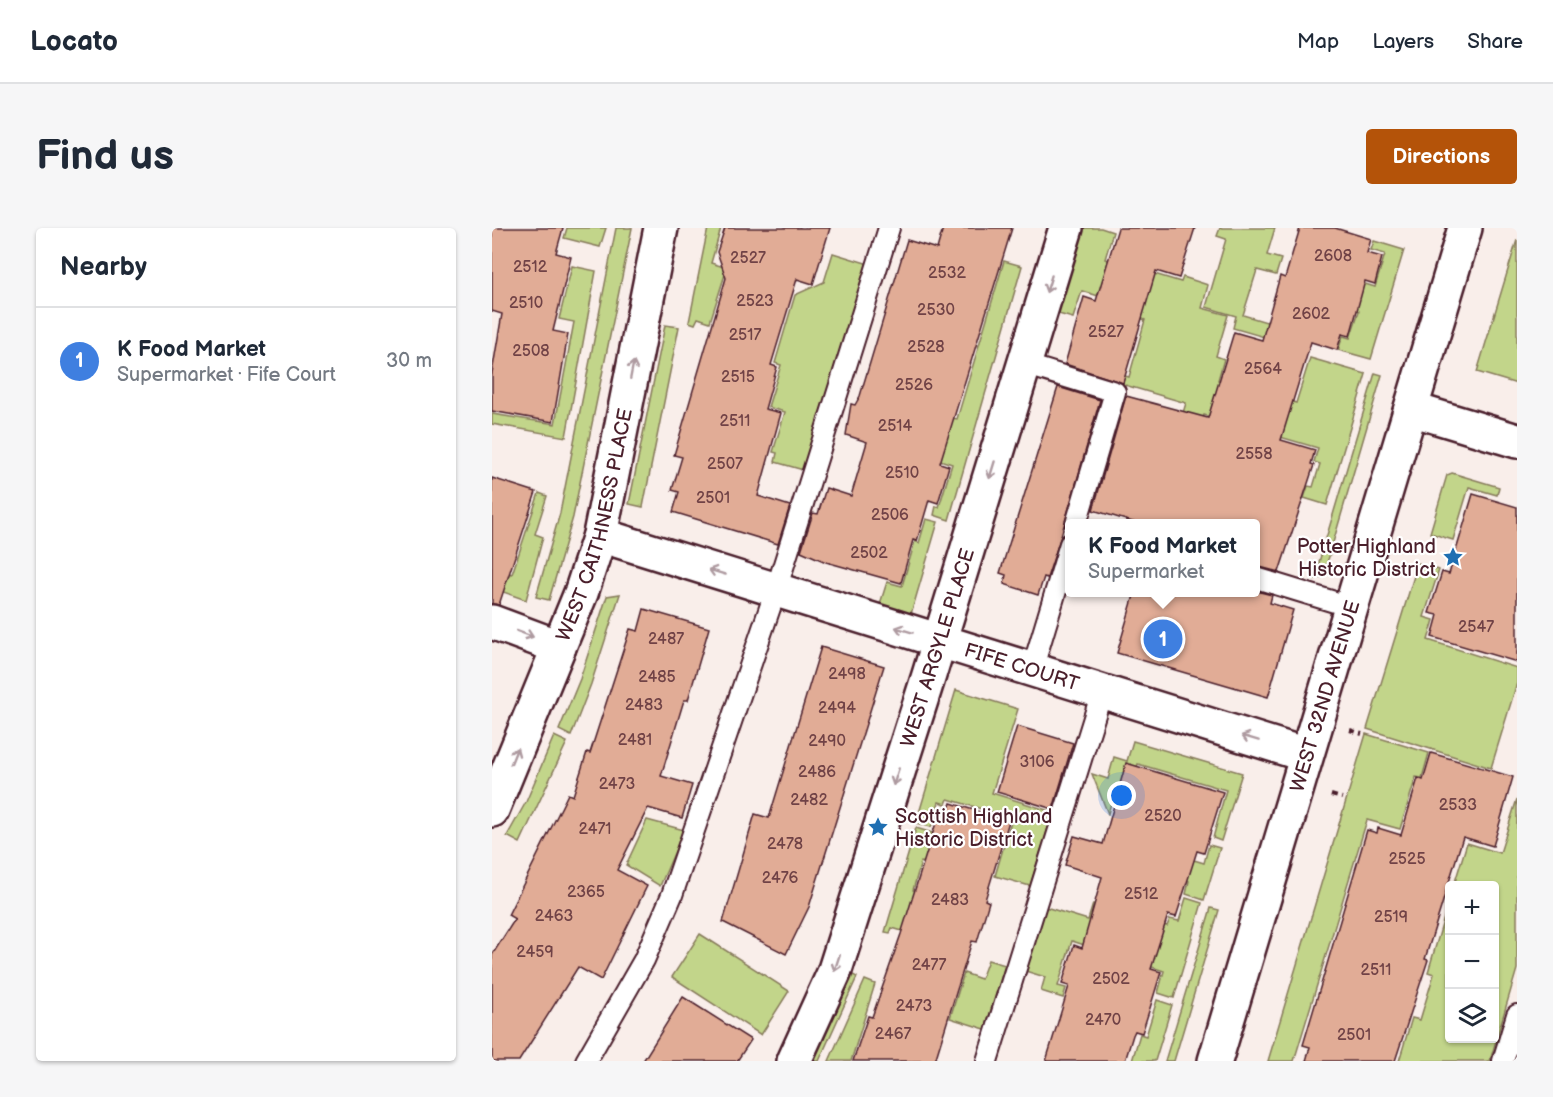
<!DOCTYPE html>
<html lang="en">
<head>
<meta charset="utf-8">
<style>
	body { margin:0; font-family:"Balsamiq Sans",sans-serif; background:#f6f6f7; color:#1f2937 }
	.controls { position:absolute; right:18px; bottom:18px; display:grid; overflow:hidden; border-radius:6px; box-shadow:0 2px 4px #0004 }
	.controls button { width:54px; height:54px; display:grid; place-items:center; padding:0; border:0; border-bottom:2px solid #e0e1e3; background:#fff; color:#1f2937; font:30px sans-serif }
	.you { position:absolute; left:630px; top:568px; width:21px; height:21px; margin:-15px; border:4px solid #fff; border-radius:50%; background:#1a73e8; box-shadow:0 0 0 9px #1a73e833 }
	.badge { display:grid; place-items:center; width:39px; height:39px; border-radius:50%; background:#b45309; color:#fff; font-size:20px; font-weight:700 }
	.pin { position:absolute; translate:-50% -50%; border:3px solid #fff; box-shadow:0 2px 6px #0006 }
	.popup { position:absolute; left:573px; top:291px; width:195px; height:78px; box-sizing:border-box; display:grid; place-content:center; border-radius:6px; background:#fff; filter:drop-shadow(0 2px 4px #0005); font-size:20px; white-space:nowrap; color:#747a83 }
	.popup b { font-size:22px; color:#1f2937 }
	.popup::after { content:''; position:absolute; left:50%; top:100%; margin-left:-12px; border:12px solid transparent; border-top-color:#fff }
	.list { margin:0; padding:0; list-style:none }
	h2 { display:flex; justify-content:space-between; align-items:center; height:78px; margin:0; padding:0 24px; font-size:26px }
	h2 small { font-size:20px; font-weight:400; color:#747a83 }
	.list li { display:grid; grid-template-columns:39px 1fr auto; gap:18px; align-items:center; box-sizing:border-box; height:108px; padding:0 24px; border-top:2px solid #e0e1e3 }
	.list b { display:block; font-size:22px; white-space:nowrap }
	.list p { margin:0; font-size:20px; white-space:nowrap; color:#747a83 }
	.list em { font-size:20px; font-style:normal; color:#747a83 }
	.icon { flex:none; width:33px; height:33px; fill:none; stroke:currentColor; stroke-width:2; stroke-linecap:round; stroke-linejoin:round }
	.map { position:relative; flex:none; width:1025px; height:833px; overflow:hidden; border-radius:6px }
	header { display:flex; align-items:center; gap:36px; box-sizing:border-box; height:84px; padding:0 30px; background:#fff; border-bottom:2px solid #e0e1e3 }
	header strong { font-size:28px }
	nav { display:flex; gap:33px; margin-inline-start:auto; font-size:21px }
	.intro { display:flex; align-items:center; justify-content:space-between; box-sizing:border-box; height:144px; padding:0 36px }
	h1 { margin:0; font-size:42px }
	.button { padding:15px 27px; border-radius:6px; background:#b45309; color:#fff; font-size:21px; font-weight:700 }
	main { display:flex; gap:36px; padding:0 36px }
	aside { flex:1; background:#fff; border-radius:6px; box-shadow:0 2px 4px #0004 }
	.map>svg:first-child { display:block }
</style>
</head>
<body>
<header>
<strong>Locato</strong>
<nav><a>Map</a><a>Layers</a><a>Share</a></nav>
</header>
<div class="intro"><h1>Find us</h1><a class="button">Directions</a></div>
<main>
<aside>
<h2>Nearby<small></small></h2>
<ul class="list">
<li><span class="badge" style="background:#3f7fe0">1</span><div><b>K Food Market</b><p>Supermarket · Fife Court</p></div><em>30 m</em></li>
</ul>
</aside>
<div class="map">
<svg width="1025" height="833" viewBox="0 0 1025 833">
	<rect width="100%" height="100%" fill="#f9eeea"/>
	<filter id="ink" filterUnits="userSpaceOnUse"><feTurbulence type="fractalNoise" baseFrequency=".0167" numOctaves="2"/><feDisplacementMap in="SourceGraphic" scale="12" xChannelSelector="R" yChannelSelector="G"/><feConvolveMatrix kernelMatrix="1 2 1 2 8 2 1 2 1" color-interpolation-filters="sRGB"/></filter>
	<g filter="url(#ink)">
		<g fill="#c2d58a" stroke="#867a5a" stroke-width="1.5">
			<path d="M 75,0 L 114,0 L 108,19 L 72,10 Z"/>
			<path d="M 124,0 L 140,0 L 81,289 L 57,372 L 44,369 L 68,285 Z"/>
			<path d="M 216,0 L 229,0 L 219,35 L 235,40 L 218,94 L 206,90 L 203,96 L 197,94 Z"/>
			<path d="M 588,0 L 609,0 L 621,4 L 613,31 L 689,54 L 691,49 L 716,57 L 710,80 L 736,87 L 724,128 L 732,131 L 726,152 L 804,175 L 818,130 L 874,146 L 835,277 L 812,270 L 816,258 L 821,259 L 828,236 L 822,234 L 826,220 L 712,187 L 700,227 L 680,221 L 694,175 L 626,155 L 629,147 L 637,149 L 653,92 L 644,88 L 646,80 L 590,63 L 581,90 L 563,85 Z"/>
			<path d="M 728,0 L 783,0 L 775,27 L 789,31 L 784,47 L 765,42 L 751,87 L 798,101 L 793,115 L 741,100 L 744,88 L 714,79 L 734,11 L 725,8 Z"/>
			<path d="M 1025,12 L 1025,156 L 985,144 Z"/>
			<path d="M 882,13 L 912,22 L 879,131 L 846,122 L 851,108 L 858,110 L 867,83 L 860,81 L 838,45 L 883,59 L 893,26 L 879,22 Z"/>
			<path d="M 341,25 L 377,36 L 315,243 L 283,234 L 285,225 L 281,224 L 293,184 L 276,179 L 289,137 L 283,135 L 303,67 L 332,54 Z"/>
			<path d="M 512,33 L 530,38 L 457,292 L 442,287 L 444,278 L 447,279 L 460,236 L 448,232 L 460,190 L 465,191 Z"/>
			<path d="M 80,38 L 104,43 L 74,209 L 0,196 L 0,186 L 63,196 L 82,94 L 67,91 Z"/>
			<path d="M 173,97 L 187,99 L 151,279 L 137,276 Z"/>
			<path d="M 883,145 L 890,147 L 831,349 L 822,351 Z"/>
			<path d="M 960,245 L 1007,259 L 1005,267 L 977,259 L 961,312 L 938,305 L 955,247 Z"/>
			<path d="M 47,265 L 55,268 L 43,306 L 51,309 L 34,372 L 0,360 L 0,340 L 20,346 Z"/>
			<path d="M 434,291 L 446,294 L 419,386 L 388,376 L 395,354 L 410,358 L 423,313 L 427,315 Z"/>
			<path d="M 926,335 L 947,342 L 932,389 L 942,392 L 936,412 L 1025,440 L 1025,455 L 999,540 L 875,501 Z"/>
			<path d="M 128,366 L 99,456 L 79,508 L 67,502 L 88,451 L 115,368 Z"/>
			<path d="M 464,462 L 526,481 L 500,565 L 561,584 L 538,658 L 503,648 L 520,590 L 456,571 L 454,576 L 447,574 L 439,599 L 424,595 Z"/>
			<path d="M 874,506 L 937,525 L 930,550 L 924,549 L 908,601 L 875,592 L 802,833 L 776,833 Z"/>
			<path d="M 62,508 L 75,514 L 28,615 L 15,608 L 34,574 Z"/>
			<path d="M 641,513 L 750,545 L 729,613 L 721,610 L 734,562 L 646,536 L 635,572 L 621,568 L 616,586 L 600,546 L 616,551 L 622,529 L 635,533 Z"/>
			<path d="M 1025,571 L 1025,741 L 998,833 L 907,833 L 920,790 L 928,792 L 942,746 L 936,744 L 957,673 L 957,810 L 1002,810 L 1002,658 L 962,657 L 975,615 L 1008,625 Z"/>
			<path d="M 155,592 L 192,602 L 168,658 L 134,637 Z"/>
			<path d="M 424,600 L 444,606 L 436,635 L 429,634 L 421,662 L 428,664 L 417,705 L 400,700 L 398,705 L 393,704 Z"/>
			<path d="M 639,613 L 712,635 L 717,617 L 728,620 L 712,672 L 694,666 L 697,653 L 690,651 Z"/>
			<path d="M 694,670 L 710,675 L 682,770 L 666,765 L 672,743 L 580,713 L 566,758 L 574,760 L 571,770 L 549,763 L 553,749 L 530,742 L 550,678 L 596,692 L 601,676 L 675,698 L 678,691 L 687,693 Z"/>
			<path d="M 719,680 L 727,682 L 682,833 L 673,833 Z"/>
			<path d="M 208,706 L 297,763 L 269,807 L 180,749 Z"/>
			<path d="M 496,732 L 513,737 L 493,801 L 458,790 L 472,745 L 489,751 Z"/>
			<path d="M 359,746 L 365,749 L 327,833 L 319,833 Z"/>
			<path d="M 373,752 L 383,756 L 359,833 L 337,833 Z"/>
			<path d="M 665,772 L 680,777 L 663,833 L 640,833 L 648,806 L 654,808 Z"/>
		</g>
		<g fill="#e1ac96" stroke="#4a1f2b" stroke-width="1.5">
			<path d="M 0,0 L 71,0 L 64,25 L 79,29 L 61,103 L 76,106 L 61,194 L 0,183 L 0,145 L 10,86 L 0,83 Z"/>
			<path d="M 233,0 L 338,0 L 321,56 L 305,51 L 279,137 L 285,139 L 273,181 L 289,185 L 266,268 L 298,278 L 286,316 L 181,284 L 187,264 L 180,262 L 190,229 L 182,227 L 234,50 L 225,24 Z"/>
			<path d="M 451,0 L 520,0 L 448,235 L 457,238 L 446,275 L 437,272 L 425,313 L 421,312 L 409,355 L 334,334 L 309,323 L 321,285 L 326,286 L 334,260 L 359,268 L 375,214 L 354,207 L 359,176 L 363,177 L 368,168 L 415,12 L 445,21 Z"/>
			<path d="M 626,0 L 703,0 L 687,50 L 664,43 L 631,155 L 573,136 L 592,69 L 604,73 Z"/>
			<path d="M 808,0 L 843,0 L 879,11 L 875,25 L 890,29 L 883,56 L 873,53 L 858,108 L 850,106 L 845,122 L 819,114 L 789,212 L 823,222 L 819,236 L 822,237 L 787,344 L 764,338 L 764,296 L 647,296 L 601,282 L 634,168 L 716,190 L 742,104 L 770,112 L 788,48 L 793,50 Z"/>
			<path d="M 566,159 L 608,172 L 569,308 L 555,350 L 552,349 L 546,367 L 512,356 L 514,347 L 508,345 Z"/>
			<path d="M 0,250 L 44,264 L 7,377 L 0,376 Z"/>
			<path d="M 981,266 L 1025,279 L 1025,434 L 940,409 L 946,387 L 937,385 L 950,344 L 957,346 Z"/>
			<path d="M 764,363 L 780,367 L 778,375 L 801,382 L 776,469 L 625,425 L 643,364 Z"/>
			<path d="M 152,381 L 217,400 L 196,472 L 192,472 L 169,548 L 200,557 L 190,590 L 156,580 L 125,642 L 155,658 L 109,752 L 86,739 L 27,833 L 0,833 L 0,727 L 23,691 L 16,687 L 76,566 L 81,568 L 95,524 L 98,525 L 138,401 L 146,403 Z"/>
			<path d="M 329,419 L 392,438 L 317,679 L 294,726 L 231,694 L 263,586 L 277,590 Z"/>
			<path d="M 525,498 L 581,515 L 561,581 L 505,564 Z"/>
			<path d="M 939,525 L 1021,549 L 1001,618 L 971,609 L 933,731 L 936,732 L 903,833 L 814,833 L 818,819 L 811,817 L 875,602 L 885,605 L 886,600 L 909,607 L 926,550 L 931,552 Z"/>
			<path d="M 634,535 L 731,564 L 712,625 L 705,623 L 684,689 L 676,687 L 659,741 L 669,744 L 658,780 L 650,805 L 643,803 L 641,807 L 633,833 L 554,833 L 577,758 L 570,756 L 582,717 L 590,720 L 610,649 L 573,637 L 582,608 L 611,616 Z"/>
			<path d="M 459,575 L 517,593 L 493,672 L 497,674 L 485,714 L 480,713 L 443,833 L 361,833 L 376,788 L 380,789 L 409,706 L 449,579 L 457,581 Z"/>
			<path d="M 191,769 L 259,812 L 245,833 L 151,833 Z"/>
		</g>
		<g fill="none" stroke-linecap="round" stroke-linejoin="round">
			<g stroke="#4a1f2b" stroke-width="24">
				<g id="lane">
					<path d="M 532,136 L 623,164 L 584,296"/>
					<path d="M 764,350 L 859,379"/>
					<path d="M 540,442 L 578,316"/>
					<path d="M 94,833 L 152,732 L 180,667 L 284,362 L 397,0"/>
					<path d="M 495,833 L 610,464"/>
					<path d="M 1011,833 L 1025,787"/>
				</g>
			</g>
			<g stroke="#4a1f2b" stroke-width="38">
				<g id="street">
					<path d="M 919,181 L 1025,213"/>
					<path id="s1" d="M 108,307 L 814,527"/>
					<path d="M 0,394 L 67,419"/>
					<path id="s2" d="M 0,582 L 89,365 L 108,307 L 169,0"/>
					<path id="s3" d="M 302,833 L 342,745 L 437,447 L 574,0"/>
				</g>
			</g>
			<g stroke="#4a1f2b" stroke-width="38">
				<g id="secondary">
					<path id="s4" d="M 723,833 L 973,0"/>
				</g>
			</g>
			<g stroke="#4a1f2b" stroke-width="4" stroke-dasharray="6 4.5" stroke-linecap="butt">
				<path d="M 858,502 L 870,506"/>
				<path d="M 839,567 L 850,570"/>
			</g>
			<use href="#lane" stroke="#fff" stroke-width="20"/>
			<use href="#street" stroke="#fff" stroke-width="33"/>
			<use href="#secondary" stroke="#fff" stroke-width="33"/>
		</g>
		<defs><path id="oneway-shaft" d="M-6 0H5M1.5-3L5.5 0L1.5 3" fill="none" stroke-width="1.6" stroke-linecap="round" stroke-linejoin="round" transform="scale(1.5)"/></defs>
		<g stroke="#ae9aa0">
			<use href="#oneway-shaft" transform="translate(557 56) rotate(107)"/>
			<use href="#oneway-shaft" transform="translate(140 142) rotate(-79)"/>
			<use href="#oneway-shaft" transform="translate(500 242) rotate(107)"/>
			<use href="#oneway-shaft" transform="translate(225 344) rotate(-163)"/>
			<use href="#oneway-shaft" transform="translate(412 402) rotate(-163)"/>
			<use href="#oneway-shaft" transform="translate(33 406) rotate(20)"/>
			<use href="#oneway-shaft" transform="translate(758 510) rotate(-163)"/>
			<use href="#oneway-shaft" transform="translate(22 528) rotate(-68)"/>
			<use href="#oneway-shaft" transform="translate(404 549) rotate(108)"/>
			<use href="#oneway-shaft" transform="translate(345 735) rotate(108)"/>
		</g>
	</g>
	<defs>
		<g id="sight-bare" transform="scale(1.62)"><path d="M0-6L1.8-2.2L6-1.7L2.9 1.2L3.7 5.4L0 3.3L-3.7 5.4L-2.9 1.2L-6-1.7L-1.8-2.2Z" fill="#1f6fb2" stroke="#fff" stroke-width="2.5" paint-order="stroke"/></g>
	</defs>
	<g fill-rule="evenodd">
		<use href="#sight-bare" x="961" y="329"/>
		<use href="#sight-bare" x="386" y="599"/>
	</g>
	<g text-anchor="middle" stroke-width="4.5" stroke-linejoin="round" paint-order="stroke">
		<g font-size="16" fill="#704246">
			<text x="841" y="33">2608</text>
			<text x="256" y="35">2527</text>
			<text x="38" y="44">2512</text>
			<text x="455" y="50">2532</text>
			<text x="263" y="78">2523</text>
			<text x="34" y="80">2510</text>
			<text x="444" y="87">2530</text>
			<text x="819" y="91">2602</text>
			<text x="614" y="109">2527</text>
			<text x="253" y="112">2517</text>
			<text x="434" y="124">2528</text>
			<text x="39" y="128">2508</text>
			<text x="771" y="146">2564</text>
			<text x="246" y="154">2515</text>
			<text x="422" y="162">2526</text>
			<text x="243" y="198">2511</text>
			<text x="403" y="203">2514</text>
			<text x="762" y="231">2558</text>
			<text x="233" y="241">2507</text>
			<text x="410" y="250">2510</text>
			<text x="221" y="275">2501</text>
			<text x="398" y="292">2506</text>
			<text x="377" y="330">2502</text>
			<text x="984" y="404">2547</text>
			<text x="174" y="416">2487</text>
			<text x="355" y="451">2498</text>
			<text x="165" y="454">2485</text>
			<text x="152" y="482">2483</text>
			<text x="345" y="485">2494</text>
			<text x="143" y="517">2481</text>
			<text x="335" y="518">2490</text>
			<text x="545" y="539">3106</text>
			<text x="325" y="549">2486</text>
			<text x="125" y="561">2473</text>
			<text x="317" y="577">2482</text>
			<text x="966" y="582">2533</text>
			<text x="671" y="593">2520</text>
			<text x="103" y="606">2471</text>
			<text x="293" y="621">2478</text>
			<text x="915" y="636">2525</text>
			<text x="288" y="655">2476</text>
			<text x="94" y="669">2365</text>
			<text x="649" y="671">2512</text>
			<text x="458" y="677">2483</text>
			<text x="62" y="693">2463</text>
			<text x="899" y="694">2519</text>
			<text x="43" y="729">2459</text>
			<text x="437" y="742">2477</text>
			<text x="884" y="747">2511</text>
			<text x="619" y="756">2502</text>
			<text x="422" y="783">2473</text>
			<text x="611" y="797">2470</text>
			<text x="401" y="811">2467</text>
			<text x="862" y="812">2501</text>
		</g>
		<g font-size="20" fill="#4a1f2b" stroke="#fff">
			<text dy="7" stroke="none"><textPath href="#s2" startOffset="304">WEST CAITHNESS PLACE</textPath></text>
			<text dy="7" stroke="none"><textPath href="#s3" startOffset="438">WEST ARGYLE PLACE</textPath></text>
			<text dy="7" stroke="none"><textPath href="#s1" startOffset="442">FIFE COURT</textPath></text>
			<text dy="7" stroke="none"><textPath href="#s4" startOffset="381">WEST 32ND AVENUE</textPath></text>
		</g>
		<g font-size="20" fill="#4a1f2b" stroke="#fff" text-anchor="end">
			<text x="944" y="325">Potter Highland<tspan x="944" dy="23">Historic District</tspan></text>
			<text x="403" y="595" text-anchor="start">Scottish Highland<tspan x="403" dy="23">Historic District</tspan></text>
		</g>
	</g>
</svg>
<div class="controls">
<button>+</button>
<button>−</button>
<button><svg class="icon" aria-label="layers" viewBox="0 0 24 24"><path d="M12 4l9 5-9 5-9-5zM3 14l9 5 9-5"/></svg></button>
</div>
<div class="you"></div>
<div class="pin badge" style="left:671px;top:411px;background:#3f7fe0">1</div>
<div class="popup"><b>K Food Market</b>Supermarket</div>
</div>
</main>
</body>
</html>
